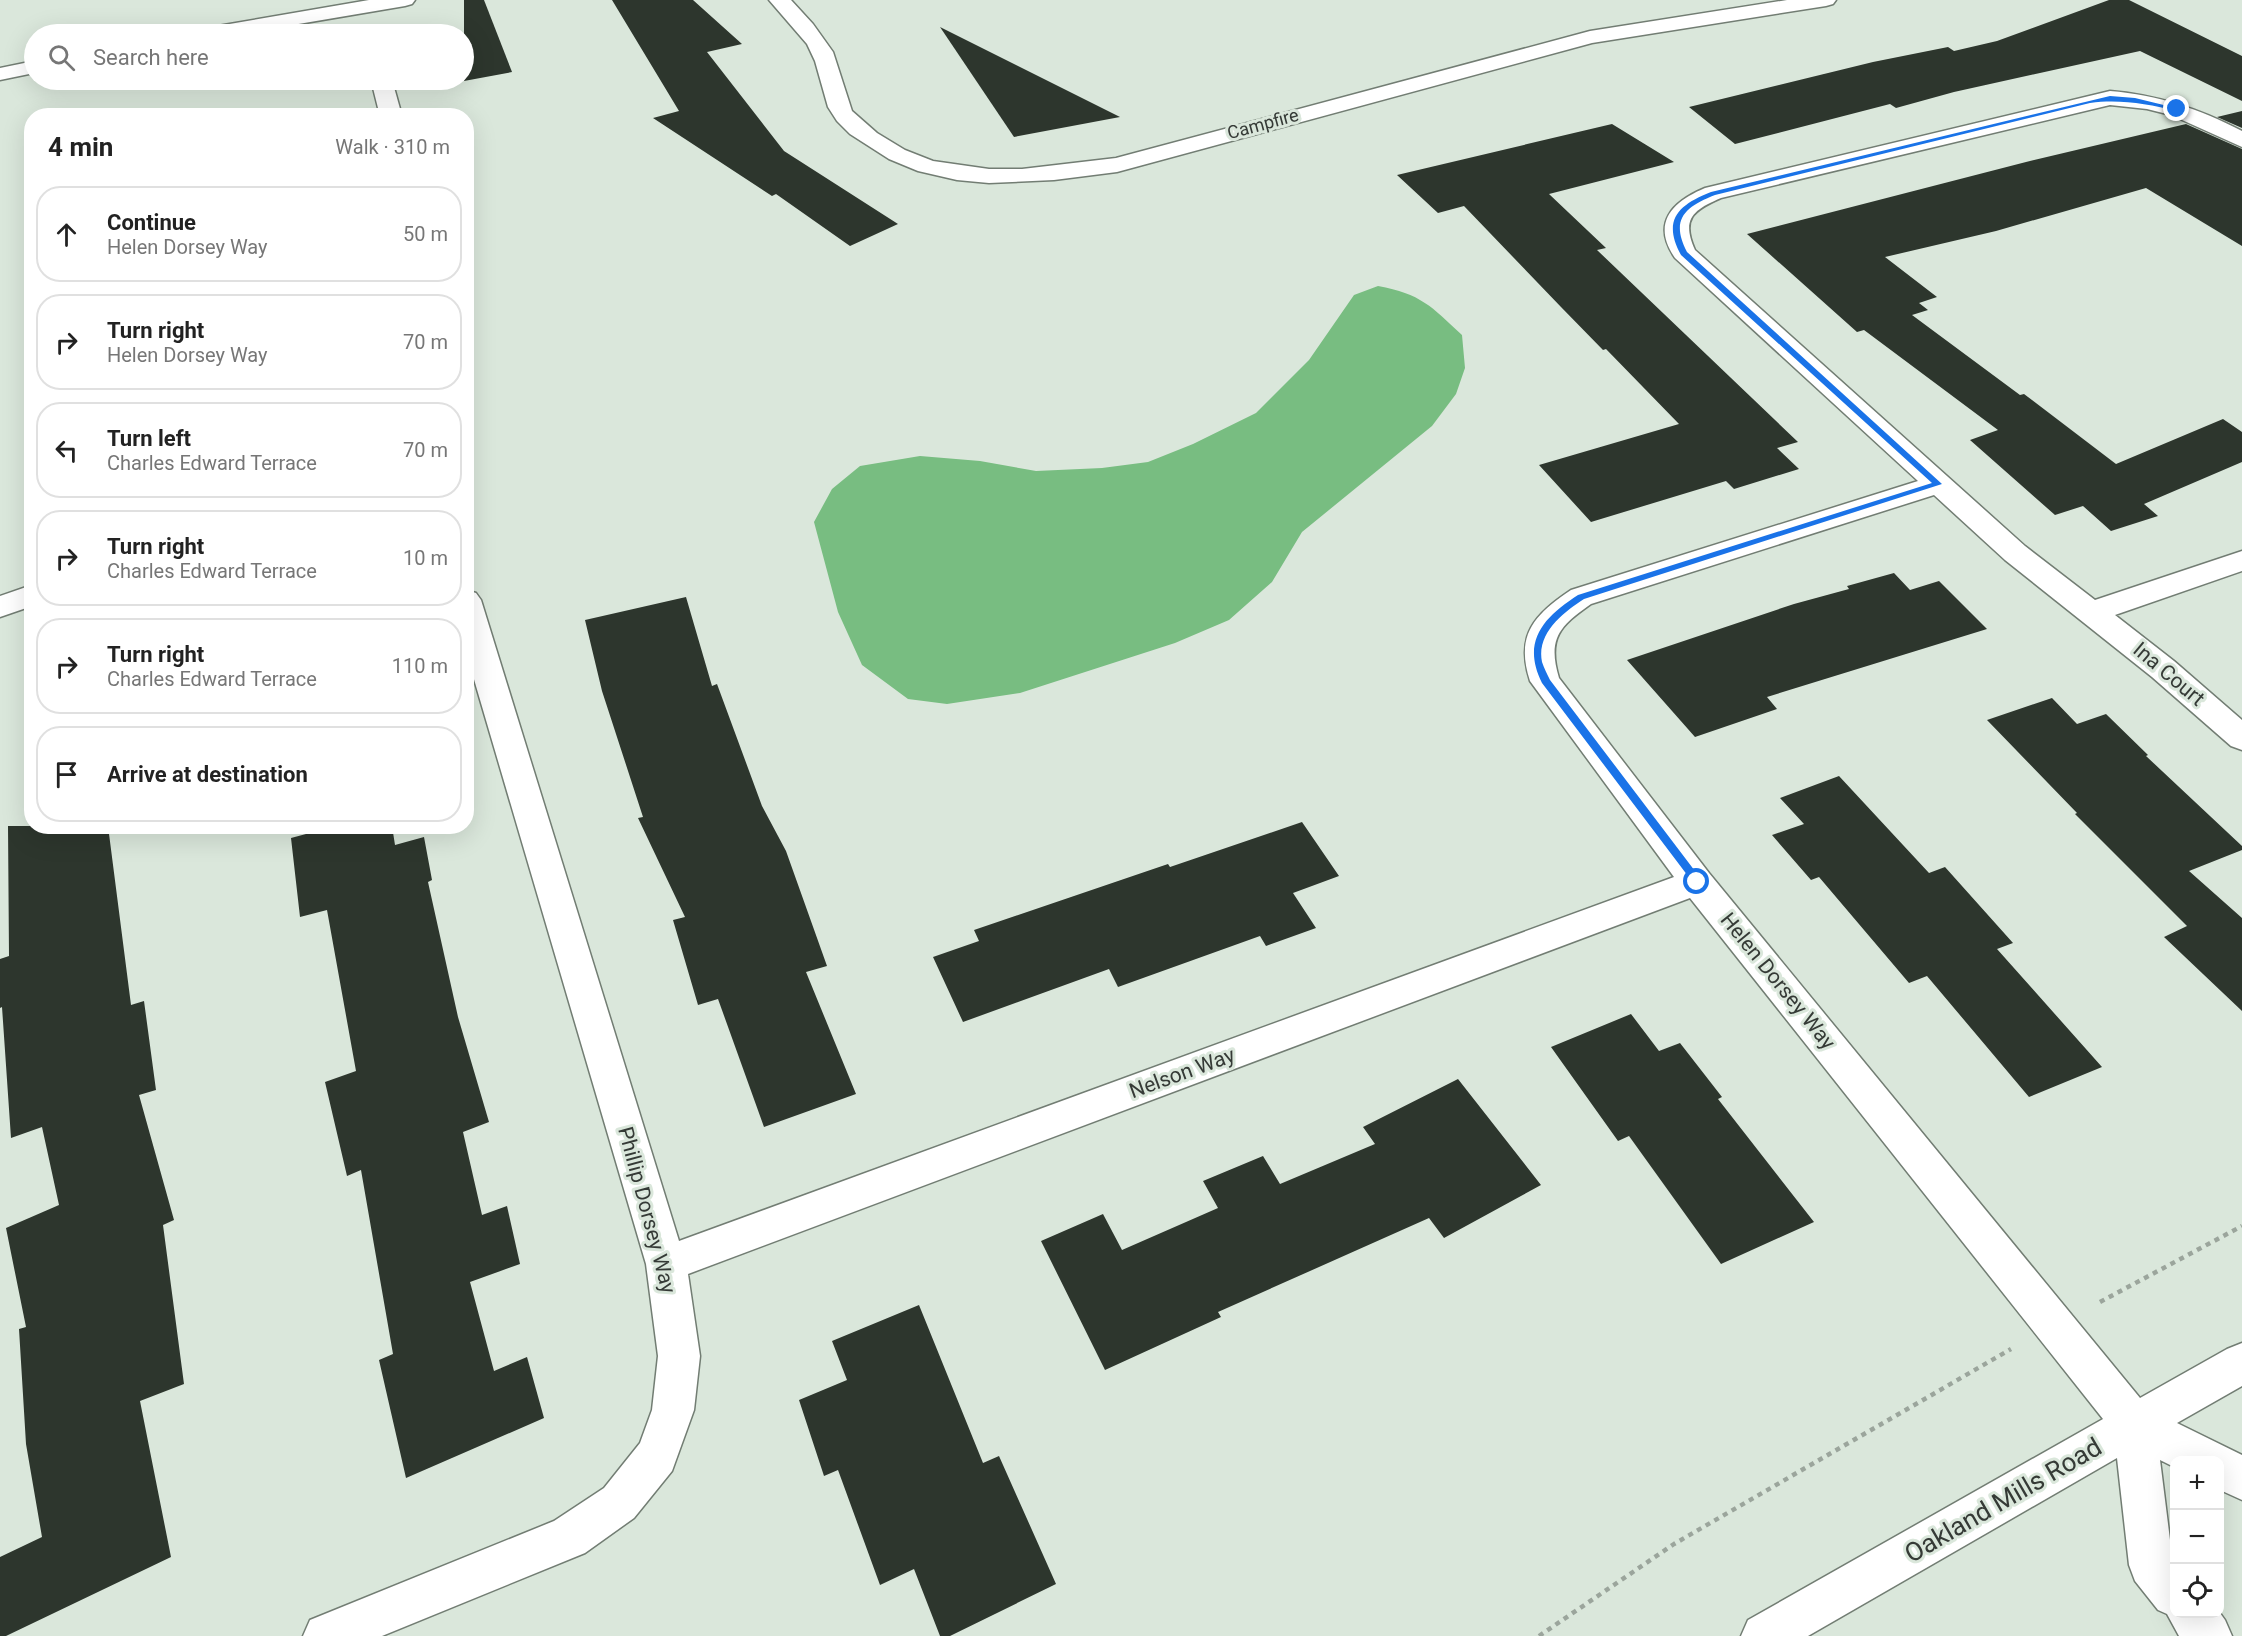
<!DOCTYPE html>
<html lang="en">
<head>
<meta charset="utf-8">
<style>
	body { margin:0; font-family:Roboto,sans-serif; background:#f2f2f2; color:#222 }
	.controls { position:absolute; right:18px; bottom:18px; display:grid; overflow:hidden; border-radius:12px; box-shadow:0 6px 24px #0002 }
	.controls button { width:54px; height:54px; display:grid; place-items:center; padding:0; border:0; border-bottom:2px solid #e0e0e0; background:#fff; color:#222; font:30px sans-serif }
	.stop { position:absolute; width:18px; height:18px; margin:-14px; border:4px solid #1a73e8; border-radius:50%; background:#fff }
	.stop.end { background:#1a73e8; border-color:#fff; box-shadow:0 2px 6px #0008 }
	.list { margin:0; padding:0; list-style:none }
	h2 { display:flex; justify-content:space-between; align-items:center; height:78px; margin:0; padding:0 24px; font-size:26px }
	h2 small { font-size:20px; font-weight:400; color:#767676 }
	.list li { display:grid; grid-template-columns:39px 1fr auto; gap:18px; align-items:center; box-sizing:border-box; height:96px; margin:0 12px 12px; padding:0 12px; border:2px solid #e0e0e0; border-radius:24px }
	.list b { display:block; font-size:22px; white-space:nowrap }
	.list p { margin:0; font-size:20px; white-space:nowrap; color:#767676 }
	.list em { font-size:20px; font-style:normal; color:#767676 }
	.icon { flex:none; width:33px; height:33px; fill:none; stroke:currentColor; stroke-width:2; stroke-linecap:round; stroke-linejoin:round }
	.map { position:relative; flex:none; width:2242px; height:1636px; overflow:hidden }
	.search { position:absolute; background:#fff; box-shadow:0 6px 24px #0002; left:24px; top:24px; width:450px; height:66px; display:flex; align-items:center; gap:15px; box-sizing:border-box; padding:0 21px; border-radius:33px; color:#767676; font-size:22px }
	.panel { position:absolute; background:#fff; box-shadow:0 6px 24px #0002; left:24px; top:108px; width:450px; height:726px; border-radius:24px }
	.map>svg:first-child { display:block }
</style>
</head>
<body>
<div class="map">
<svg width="2242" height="1636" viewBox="0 0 2242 1636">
	<rect width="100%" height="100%" fill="#dae7db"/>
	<path fill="#78bd81" d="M 1378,286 C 1421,294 1431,306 1462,335 L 1465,368 L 1456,394 L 1432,426 L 1302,532 L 1272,582 L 1229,620 L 1175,643 L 1020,693 L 947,704 L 908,699 L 862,665 L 838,612 L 814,522 L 832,489 L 860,466 L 920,456 L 980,461 L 1036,471 L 1102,468 L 1148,462 L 1193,444 L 1256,413 L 1309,360 L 1354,295 Z"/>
	<g fill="#2d362d">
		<path d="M 464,0 L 484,0 L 512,72 L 464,81 Z"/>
		<path d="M 612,0 L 693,0 L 742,44 L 707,52 L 784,151 L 898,224 L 850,246 L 776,194 L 772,196 L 653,118 L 679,111 Z"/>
		<path d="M 2109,0 L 2129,0 L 2242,56 L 2242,101 L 2140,51 L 1954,92 L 1896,108 L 1890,104 L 1735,144 L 1689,107 L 1873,62 L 1948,47 L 1954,51 L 1997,41 Z"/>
		<path d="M 940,27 L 1120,117 L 1014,137 Z"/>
		<path d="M 2242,111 L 2242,128 L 2217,117 Z"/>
		<path d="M 1612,124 L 1674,162 L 1549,194 L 1606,248 L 1597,250 L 1798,442 L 1777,448 L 1799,469 L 1734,489 L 1726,481 L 1591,522 L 1539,465 L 1679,424 L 1606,349 L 1603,350 L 1561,307 L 1464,206 L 1438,213 L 1397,175 Z"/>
		<path d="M 2186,124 L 2242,149 L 2242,246 L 2146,188 L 1996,231 L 1885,257 L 1937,297 L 1919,303 L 1928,310 L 1912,315 L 2020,395 L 2024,394 L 2116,464 L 2223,419 L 2242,432 L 2242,462 L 2144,504 L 2158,516 L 2111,531 L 2083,506 L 2055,515 L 1970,440 L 1998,430 L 1864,330 L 1857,332 L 1747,234 L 2026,162 Z"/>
		<path d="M 1894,573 L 1910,590 L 1939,581 L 1987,629 L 1767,697 L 1777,709 L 1695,737 L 1627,660 L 1794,604 L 1849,589 L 1847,586 Z"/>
		<path d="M 686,597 L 712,686 L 717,684 L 762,806 L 786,851 L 827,966 L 806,972 L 856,1094 L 764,1127 L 718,999 L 698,1005 L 673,920 L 685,917 L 638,818 L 643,817 L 602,691 L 585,620 Z"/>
		<path d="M 2052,698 L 2077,724 L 2106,714 L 2148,755 L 2146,756 L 2242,846 L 2242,850 L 2189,871 L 2242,918 L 2242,1011 L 2164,937 L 2187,926 L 2075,814 L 2077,813 L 1987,720 Z"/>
		<path d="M 1839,776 L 1929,873 L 1945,867 L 2013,943 L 1997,949 L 2102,1067 L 2029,1097 L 1927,976 L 1909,983 L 1819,877 L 1811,880 L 1772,835 L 1804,824 L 1780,798 Z"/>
		<path d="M 1302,822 L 1339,876 L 1293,893 L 1316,928 L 1266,946 L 1260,936 L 1118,987 L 1109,969 L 963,1022 L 933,957 L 979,941 L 974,930 L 1168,864 L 1170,867 Z"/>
		<path d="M 8,826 L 108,826 L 131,1005 L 144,1001 L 156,1090 L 139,1095 L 174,1220 L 163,1225 L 184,1384 L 140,1401 L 171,1557 L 6,1636 L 0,1636 L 0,1557 L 42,1537 L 26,1444 L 19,1329 L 26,1327 L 6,1228 L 59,1205 L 42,1127 L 11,1138 L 2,1007 L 0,1008 L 0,959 L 9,956 Z"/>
		<path d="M 336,826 L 392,826 L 395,845 L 424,837 L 432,880 L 428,882 L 458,1017 L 489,1122 L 463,1132 L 482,1215 L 507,1206 L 520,1264 L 470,1282 L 494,1371 L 527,1357 L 544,1418 L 406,1478 L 379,1360 L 393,1354 L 361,1170 L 347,1176 L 325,1082 L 356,1071 L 327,910 L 300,917 L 291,838 Z"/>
		<path d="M 1631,1014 L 1659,1051 L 1680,1043 L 1722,1097 L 1718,1099 L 1814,1222 L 1721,1264 L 1629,1136 L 1618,1141 L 1551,1047 Z"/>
		<path d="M 1458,1079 L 1541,1185 L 1444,1238 L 1429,1218 L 1218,1312 L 1221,1317 L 1105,1370 L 1041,1241 L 1103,1214 L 1122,1250 L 1218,1208 L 1203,1181 L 1263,1156 L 1280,1184 L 1375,1144 L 1363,1127 Z"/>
		<path d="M 919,1305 L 983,1463 L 999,1456 L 1056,1584 L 950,1636 L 940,1636 L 914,1569 L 880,1585 L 838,1470 L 824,1476 L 799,1400 L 847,1380 L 832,1341 Z"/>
	</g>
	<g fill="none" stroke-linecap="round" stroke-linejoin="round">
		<g stroke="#727d73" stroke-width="3">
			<g id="minor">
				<path d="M 369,0 L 415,0 L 412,4 L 405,6 L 240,34 L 196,34 L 199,30 L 206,28 Z"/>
				<path d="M 769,0 L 791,0 L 813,24 L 833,52 L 852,111 L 877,133 L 905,150 L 933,161 L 989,169 L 1022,169 L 1116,158 L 1590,31 L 1787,0 L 1836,0 L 1833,4 L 1826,6 L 1592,43 L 1117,172 L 1054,180 L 989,183 L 957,180 L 918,171 L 889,159 L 850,134 L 837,121 L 828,107 L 815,61 L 807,44 Z"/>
				<path d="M 34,61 L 34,73 L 0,80 L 0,68 Z"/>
				<path d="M 371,80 L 392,80 L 402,116 L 380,116 Z"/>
				<path d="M 2110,91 C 2158,95 2200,109 2242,131 L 2242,147 L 2171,115 L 2147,109 L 2110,105 L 1721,198 C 1693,210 1681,219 1695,250 L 2025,546 L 2095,600 L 2242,551 L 2242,571 L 2115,615 L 2174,661 L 2242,720 L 2242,750 L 2231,746 L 2152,677 L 2005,560 L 1934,495 L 1591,604 C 1560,626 1547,638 1559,678 L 1709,873 L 2140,1398 L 2227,1349 L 2242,1343 L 2242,1386 L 2177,1423 L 2242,1455 L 2242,1500 L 2220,1490 L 2220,1460 L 2174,1460 L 2174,1467 L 2160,1460 L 2172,1556 L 2174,1559 L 2174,1614 L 2220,1613 L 2225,1620 L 2232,1636 L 2179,1636 L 2167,1614 L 2158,1610 L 2135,1581 L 2129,1565 L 2117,1458 L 1808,1636 L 1741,1636 L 1748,1620 L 2103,1419 L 1690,898 L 688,1274 L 700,1356 L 694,1410 L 672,1471 L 634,1518 L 585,1553 L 382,1636 L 303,1636 L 310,1620 L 554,1521 L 604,1488 L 640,1443 L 652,1410 L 658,1356 L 646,1264 L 466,652 L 466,590 L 476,593 L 481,600 L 679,1241 L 1674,877 L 1530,681 C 1515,635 1534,615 1571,590 L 1918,481 L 1675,258 C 1651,223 1672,202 1705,188 Z"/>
				<path d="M 32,585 L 32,606 L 0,617 L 0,596 Z"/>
			</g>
		</g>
		<g stroke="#9ba59c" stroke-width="4.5" stroke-dasharray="5 5" stroke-linecap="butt">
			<path d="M 2100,1302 L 2242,1226"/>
			<path d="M 1539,1636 L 1674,1544 L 2011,1349"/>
		</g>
		<use href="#minor" fill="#fff" fill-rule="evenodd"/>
	</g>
	<path fill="#1a73e8" d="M 2110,96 L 2135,98 L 2180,109 L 2177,111 C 2147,104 2120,99 2090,103 L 1715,195 C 1685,207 1670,219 1687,252 L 1942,484 L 1584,599 C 1564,612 1536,633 1542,662 C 1544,668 1547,674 1550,680 L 1701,879 L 1701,884 L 1694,884 L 1542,683 C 1521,641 1544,617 1578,595 L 1932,483 L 1681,255 C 1662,220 1678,205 1711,192 Z"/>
	<g text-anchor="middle" stroke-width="6" stroke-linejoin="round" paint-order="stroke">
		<g font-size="18" fill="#353a36" stroke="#dae7db">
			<text transform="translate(1263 124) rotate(-15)" y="6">Campfire</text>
		</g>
		<g font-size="21" fill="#353a36" stroke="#dae7db">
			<text transform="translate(2169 674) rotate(40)" y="7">Ina Court</text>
			<text transform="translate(1778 981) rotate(51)" y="7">Helen Dorsey Way</text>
			<text transform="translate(1182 1073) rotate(-20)" y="7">Nelson Way</text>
			<text transform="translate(647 1210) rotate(75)" y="7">Phillip Dorsey Way</text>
		</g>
		<g font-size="26" fill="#353a36" stroke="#dae7db">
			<text transform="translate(2003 1500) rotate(-30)" y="9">Oakland Mills Road</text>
		</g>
	</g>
</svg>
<div class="controls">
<button>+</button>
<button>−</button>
<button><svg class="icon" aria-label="locate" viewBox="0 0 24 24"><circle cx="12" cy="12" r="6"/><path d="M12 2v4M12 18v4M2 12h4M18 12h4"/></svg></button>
</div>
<div class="stop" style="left:1697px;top:882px"></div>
<div class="stop end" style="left:2177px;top:109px"></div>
<div class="search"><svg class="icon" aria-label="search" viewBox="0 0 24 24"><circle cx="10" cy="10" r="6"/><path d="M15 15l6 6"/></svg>Search here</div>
<section class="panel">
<h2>4 min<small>Walk · 310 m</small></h2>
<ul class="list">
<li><svg class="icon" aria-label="ahead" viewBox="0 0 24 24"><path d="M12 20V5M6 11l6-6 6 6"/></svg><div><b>Continue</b><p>Helen Dorsey Way</p></div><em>50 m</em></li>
<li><svg class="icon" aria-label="right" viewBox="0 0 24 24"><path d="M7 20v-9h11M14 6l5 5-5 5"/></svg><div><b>Turn right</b><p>Helen Dorsey Way</p></div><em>70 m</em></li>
<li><svg class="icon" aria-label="left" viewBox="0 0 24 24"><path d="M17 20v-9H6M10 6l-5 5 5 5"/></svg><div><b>Turn left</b><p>Charles Edward Terrace</p></div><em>70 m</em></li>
<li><svg class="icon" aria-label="right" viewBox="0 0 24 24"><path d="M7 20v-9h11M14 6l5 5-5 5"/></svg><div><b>Turn right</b><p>Charles Edward Terrace</p></div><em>10 m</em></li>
<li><svg class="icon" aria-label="right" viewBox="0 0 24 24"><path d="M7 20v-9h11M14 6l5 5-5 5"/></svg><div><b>Turn right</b><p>Charles Edward Terrace</p></div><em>110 m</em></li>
<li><svg class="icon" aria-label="arrive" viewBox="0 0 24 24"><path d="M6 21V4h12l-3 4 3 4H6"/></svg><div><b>Arrive at destination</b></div></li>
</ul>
</section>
</div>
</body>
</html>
